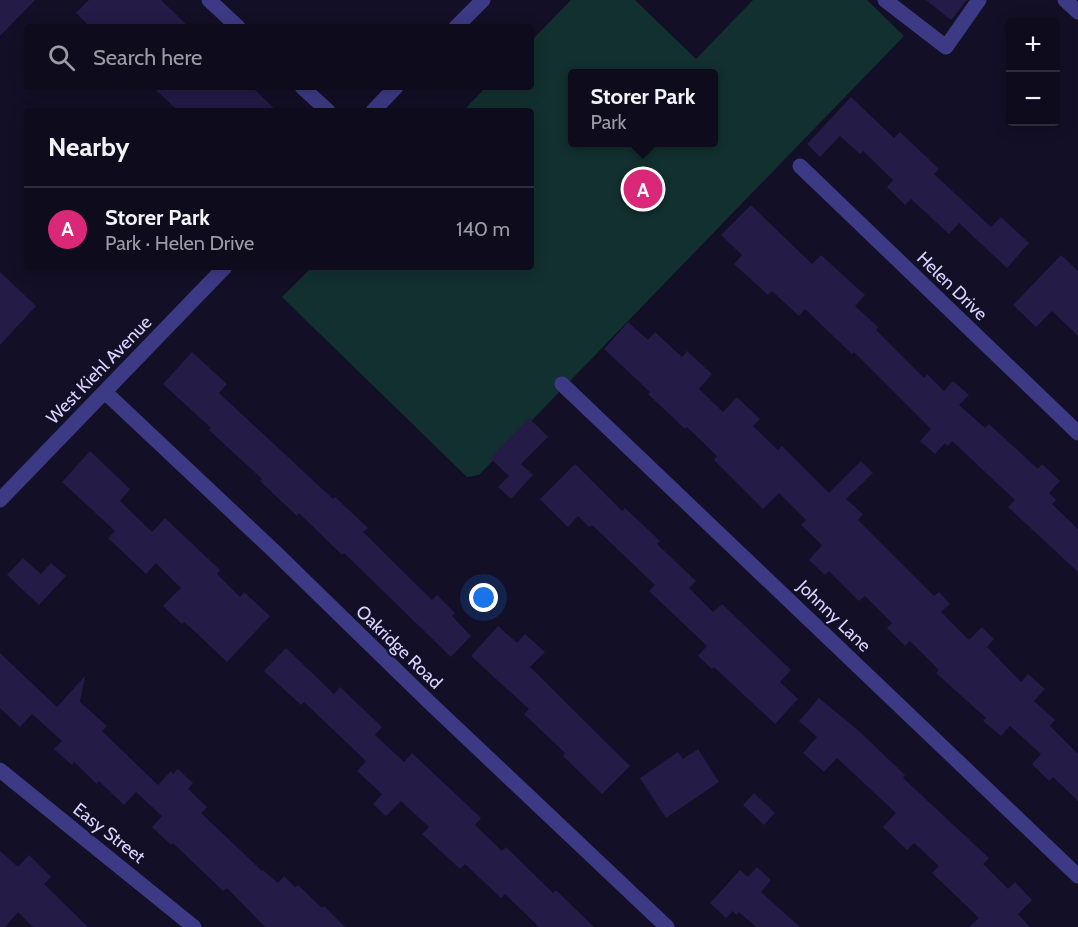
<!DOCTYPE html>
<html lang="en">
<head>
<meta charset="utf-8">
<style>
	body { margin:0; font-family:Cabin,sans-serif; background:#1c1929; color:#f1f3f6 }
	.controls { position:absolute; right:18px; top:18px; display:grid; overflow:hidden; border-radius:6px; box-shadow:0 3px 15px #0003 }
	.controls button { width:54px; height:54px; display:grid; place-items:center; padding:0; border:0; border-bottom:2px solid #2e2b3b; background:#0e0b1c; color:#f1f3f6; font:30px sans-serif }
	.you { position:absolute; left:484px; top:598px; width:21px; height:21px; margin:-15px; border:4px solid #fff; border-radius:50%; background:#1a73e8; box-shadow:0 0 0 9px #1a73e833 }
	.badge { display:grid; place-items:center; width:39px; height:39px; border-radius:50%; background:#db2777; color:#fff; font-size:20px; font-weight:700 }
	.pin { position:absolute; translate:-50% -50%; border:3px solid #fff; box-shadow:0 2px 6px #0006 }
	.popup { position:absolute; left:568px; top:69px; width:150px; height:78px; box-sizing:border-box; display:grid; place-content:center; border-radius:6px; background:#0e0b1c; filter:drop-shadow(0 2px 4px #0005); font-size:20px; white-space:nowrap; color:#9b9ba3 }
	.popup b { font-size:22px; color:#f1f3f6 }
	.popup::after { content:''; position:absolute; left:50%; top:100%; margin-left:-12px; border:12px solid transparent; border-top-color:#0e0b1c }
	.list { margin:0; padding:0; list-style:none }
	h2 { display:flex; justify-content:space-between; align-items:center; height:78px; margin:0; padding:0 24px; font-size:26px }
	h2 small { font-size:20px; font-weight:400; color:#9b9ba3 }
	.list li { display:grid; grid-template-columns:39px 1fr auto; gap:18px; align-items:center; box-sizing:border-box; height:84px; padding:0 24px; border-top:2px solid #2e2b3b }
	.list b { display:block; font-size:22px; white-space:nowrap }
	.list p { margin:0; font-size:20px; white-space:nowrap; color:#9b9ba3 }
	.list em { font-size:20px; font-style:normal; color:#9b9ba3 }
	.icon { flex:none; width:33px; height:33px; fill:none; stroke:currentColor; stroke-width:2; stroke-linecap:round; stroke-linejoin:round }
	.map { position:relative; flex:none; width:1078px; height:927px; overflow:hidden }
	.search { position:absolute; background:#0e0b1c; box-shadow:0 3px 15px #0003; left:24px; top:24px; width:510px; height:66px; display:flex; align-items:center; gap:15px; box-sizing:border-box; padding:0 21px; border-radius:6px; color:#9b9ba3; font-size:22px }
	.panel { position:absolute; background:#0e0b1c; box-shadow:0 3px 15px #0003; left:24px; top:108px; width:510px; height:162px; border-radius:6px }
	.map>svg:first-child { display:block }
</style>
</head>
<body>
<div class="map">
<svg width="1078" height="927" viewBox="0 0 1078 927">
	<rect width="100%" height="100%" fill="#130f26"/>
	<path fill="#12302f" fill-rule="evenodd" d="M 571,0 L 635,0 L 696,59 L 753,0 L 867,0 L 904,36 L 479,475 L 467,477 L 282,297 L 312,267 L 531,267 L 531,111 L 463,111 L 486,87 L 531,87 L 531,41 ZM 572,74 L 714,74 L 714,142 L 572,142 Z"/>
	<g fill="#241b47">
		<path d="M 0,0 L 35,0 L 0,36 Z"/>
		<path d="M 89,0 L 161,0 L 189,27 L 90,27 L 76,13 Z"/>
		<path d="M 926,0 L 967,0 L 951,20 Z"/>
		<path d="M 153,87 L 252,87 L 277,111 L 178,111 Z"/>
		<path d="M 851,97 L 894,138 L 900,132 L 939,169 L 934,174 L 991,227 L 1001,217 L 1029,243 L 1007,268 L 959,223 L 949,234 L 911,199 L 905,205 L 887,187 L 893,180 L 863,151 L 860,154 L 840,136 L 820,157 L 807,144 Z"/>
		<path d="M 751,205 L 812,264 L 821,255 L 865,295 L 855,306 L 878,327 L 876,330 L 924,378 L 927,374 L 944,391 L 953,381 L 969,395 L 959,405 L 985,428 L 989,424 L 1038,469 L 1042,464 L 1060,481 L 1049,493 L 1056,500 L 1052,504 L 1078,529 L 1078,572 L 1008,507 L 1015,500 L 952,441 L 948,446 L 945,443 L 935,454 L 920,441 L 931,429 L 854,352 L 852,354 L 805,309 L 799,316 L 772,291 L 768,295 L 734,264 L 742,255 L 721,235 Z"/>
		<path d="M 1061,255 L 1078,271 L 1078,336 L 1052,311 L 1036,327 L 1013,305 Z"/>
		<path d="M 0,272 L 36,306 L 0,345 Z"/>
		<path d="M 628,322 L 648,340 L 655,332 L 682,357 L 687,351 L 712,374 L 699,389 L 723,412 L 737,397 L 760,419 L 753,426 L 778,450 L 782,446 L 829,493 L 861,461 L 873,473 L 846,499 L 863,514 L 858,520 L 934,596 L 939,592 L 950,604 L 941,612 L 969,640 L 982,627 L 994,639 L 987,647 L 1021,682 L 1028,674 L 1045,689 L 1034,701 L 1055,720 L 1050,726 L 1078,754 L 1078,801 L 1053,777 L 1049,781 L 1032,764 L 1041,754 L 1010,726 L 1001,736 L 983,721 L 986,718 L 936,673 L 939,670 L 910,641 L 905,646 L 887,628 L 892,623 L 865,596 L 859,601 L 829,571 L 825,575 L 809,560 L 822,545 L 801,525 L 806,520 L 779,493 L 763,509 L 714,460 L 717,456 L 687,427 L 685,429 L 648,394 L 650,392 L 604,349 Z"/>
		<path d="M 192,352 L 227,384 L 219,393 L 333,499 L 335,497 L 368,528 L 363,532 L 432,600 L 437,595 L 455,613 L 452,616 L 471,636 L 451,657 L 344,553 L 342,555 L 299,513 L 297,516 L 260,481 L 262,479 L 209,430 L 211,428 L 163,384 Z"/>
		<path d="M 529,418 L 548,437 L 521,464 L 533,475 L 511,499 L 498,487 L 509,476 L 490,458 Z"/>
		<path d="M 90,451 L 130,489 L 120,501 L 152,532 L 165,518 L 220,570 L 217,574 L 240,597 L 244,592 L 270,616 L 227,662 L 190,627 L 184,622 L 182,624 L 163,606 L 181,588 L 156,563 L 146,574 L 108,538 L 115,531 L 62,482 Z"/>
		<path d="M 575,464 L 622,511 L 625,508 L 660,541 L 657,544 L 696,581 L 689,588 L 713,612 L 722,604 L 791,670 L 780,682 L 798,699 L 775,724 L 714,667 L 712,669 L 698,656 L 707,646 L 649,591 L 655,585 L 592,525 L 589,527 L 578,516 L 568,527 L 540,499 Z"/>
		<path d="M 23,558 L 41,574 L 51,563 L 66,576 L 39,605 L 7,575 Z"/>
		<path d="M 498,626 L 517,643 L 525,634 L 545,652 L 530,667 L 630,766 L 602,794 L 563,756 L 565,753 L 524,714 L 529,709 L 471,656 Z"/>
		<path d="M 286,648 L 334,694 L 340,687 L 382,727 L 375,735 L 404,762 L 412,753 L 481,818 L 475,825 L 502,851 L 506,847 L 553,893 L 556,890 L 594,927 L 539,927 L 505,894 L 501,898 L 465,864 L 460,869 L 422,834 L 429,827 L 401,801 L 386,816 L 373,804 L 382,794 L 357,771 L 366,761 L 304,702 L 301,705 L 264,671 Z"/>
		<path d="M 0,653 L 57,707 L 85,676 L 80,702 L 107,726 L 102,731 L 158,785 L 171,771 L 173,774 L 178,769 L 193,783 L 188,789 L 207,807 L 201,813 L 262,871 L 263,870 L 278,883 L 284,876 L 295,887 L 298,885 L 322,908 L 324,906 L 345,927 L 265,927 L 227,888 L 223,891 L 173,843 L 171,845 L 152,827 L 162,816 L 136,792 L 124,805 L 99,781 L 97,784 L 74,762 L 72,765 L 54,749 L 62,741 L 32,714 L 20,727 L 0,708 Z"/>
		<path d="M 819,698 L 860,732 L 905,775 L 903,778 L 989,858 L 983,864 L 1008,889 L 1015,882 L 1032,900 L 1018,914 L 1030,927 L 969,927 L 979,918 L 932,873 L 939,866 L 914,843 L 907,850 L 883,827 L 896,813 L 837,758 L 824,772 L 803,753 L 817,737 L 799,721 Z"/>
		<path d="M 698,749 L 719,782 L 666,818 L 640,778 L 678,752 L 683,759 Z"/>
		<path d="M 754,793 L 775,813 L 764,825 L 743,805 Z"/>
		<path d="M 0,851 L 18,867 L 29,855 L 51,877 L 44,884 L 88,927 L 33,927 L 18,912 L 5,927 L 0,927 Z"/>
		<path d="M 757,867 L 771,880 L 761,892 L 800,927 L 756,927 L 739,912 L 736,915 L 733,911 L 726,918 L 710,903 L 740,870 L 748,877 Z"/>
	</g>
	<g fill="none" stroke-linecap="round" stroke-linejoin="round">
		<g stroke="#3d3a85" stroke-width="15">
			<path d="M 209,0 L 238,27"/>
			<path d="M 885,0 L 946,47 L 979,0"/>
			<path d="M 1065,0 L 1078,12"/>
			<path d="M 456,27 L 483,0"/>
			<path d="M 302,87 L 328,111"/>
			<path d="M 373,111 L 396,87"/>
			<path d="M 800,166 L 1078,433"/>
			<path d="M 562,384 L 1078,876"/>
			<path d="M 106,393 L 275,552 L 429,702 L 667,927"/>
			<path d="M 0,500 L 225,267"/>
			<path d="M 0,770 L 194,927"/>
		</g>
	</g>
	<g text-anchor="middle" stroke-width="4.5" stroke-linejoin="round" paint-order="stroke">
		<g font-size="18" fill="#d9d4ff" stroke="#130f26">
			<text transform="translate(952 286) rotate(44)" y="6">Helen Drive</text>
			<text transform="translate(99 370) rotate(-46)" y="6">West Kiehl Avenue</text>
			<text transform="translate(834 616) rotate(44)" y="6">Johnny Lane</text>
			<text transform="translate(399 647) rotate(44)" y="6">Oakridge Road</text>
			<text transform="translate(109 833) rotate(38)" y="6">Easy Street</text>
		</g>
	</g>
</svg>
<div class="controls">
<button>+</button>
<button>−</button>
</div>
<div class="you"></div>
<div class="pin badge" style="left:643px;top:189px">A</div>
<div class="popup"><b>Storer Park</b>Park</div>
<div class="search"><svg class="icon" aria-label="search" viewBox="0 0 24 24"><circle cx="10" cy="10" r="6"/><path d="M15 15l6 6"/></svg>Search here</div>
<section class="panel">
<h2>Nearby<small></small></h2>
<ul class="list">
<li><span class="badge">A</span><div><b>Storer Park</b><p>Park · Helen Drive</p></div><em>140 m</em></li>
</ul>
</section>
</div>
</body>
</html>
